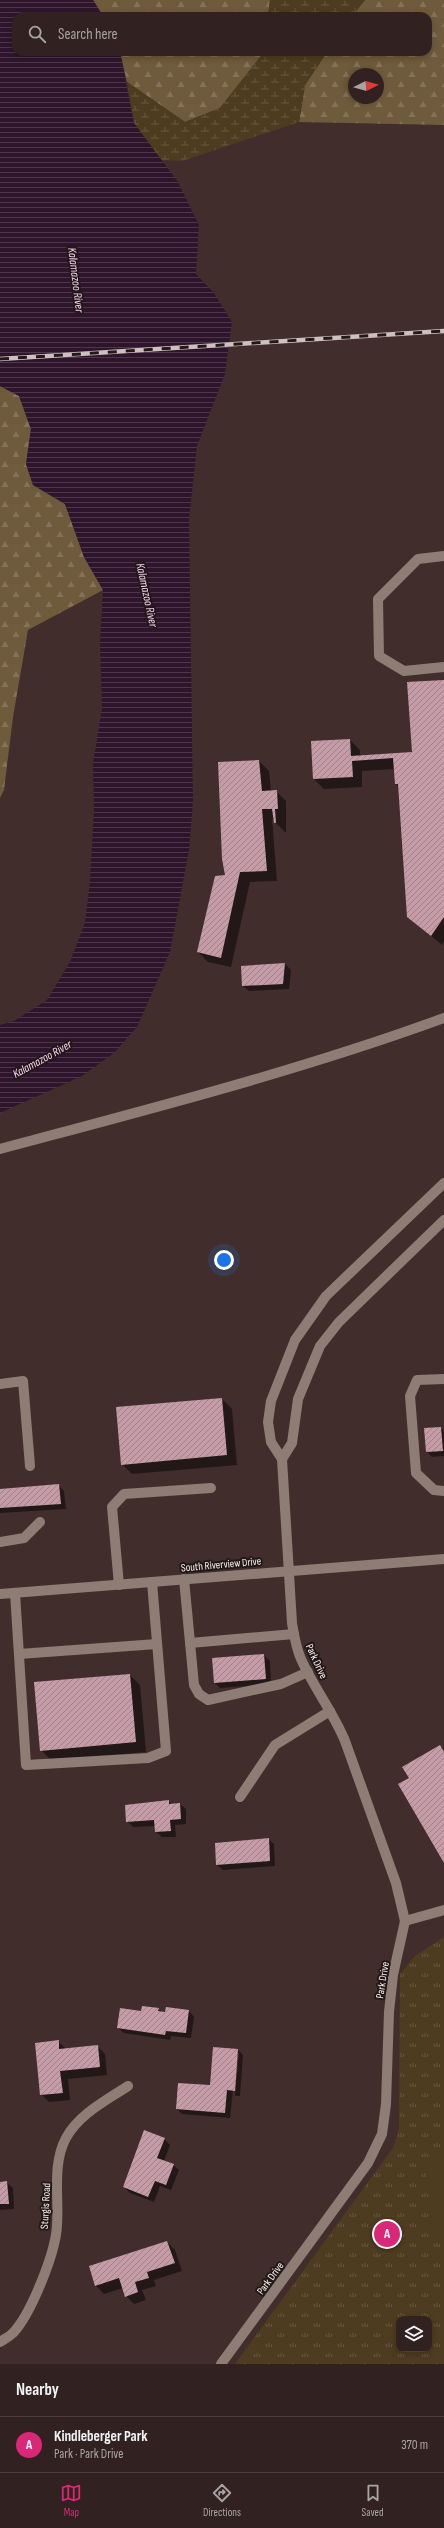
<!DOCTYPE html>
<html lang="en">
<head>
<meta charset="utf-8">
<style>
	body { margin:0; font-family:"Sofia Sans Condensed",sans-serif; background:#392a2a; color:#f1f3f6 }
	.controls { position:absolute; right:12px; bottom:12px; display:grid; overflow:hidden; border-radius:8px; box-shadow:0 2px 6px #0003 }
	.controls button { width:36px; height:36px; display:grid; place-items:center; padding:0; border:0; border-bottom:1px solid #4c3f3f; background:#312221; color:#f1f3f6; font:20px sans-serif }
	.compass { position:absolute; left:348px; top:68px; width:36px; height:36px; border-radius:50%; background:#312221; box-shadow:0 2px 6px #0003; rotate:85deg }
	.you { position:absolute; left:224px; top:1260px; width:14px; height:14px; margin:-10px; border:3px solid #fff; border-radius:50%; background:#1a73e8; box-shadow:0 0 0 6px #1a73e833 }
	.badge { display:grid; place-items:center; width:26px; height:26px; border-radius:50%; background:#db2777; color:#fff; font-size:13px; font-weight:700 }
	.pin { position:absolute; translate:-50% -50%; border:2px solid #fff; box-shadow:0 1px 4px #0006 }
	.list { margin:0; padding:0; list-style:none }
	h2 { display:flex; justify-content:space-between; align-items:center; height:52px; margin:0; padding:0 16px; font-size:17px }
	h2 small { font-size:13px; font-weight:400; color:#a8a4a5 }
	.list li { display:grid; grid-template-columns:26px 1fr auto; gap:12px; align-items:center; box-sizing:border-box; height:56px; padding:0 16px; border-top:1px solid #4c3f3f }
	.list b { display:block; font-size:15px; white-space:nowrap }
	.list p { margin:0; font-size:13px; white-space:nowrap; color:#a8a4a5 }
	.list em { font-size:13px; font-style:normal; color:#a8a4a5 }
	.icon { flex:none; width:22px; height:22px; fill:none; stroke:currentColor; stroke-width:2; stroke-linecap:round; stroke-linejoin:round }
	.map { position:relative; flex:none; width:444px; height:2364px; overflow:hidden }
	.search { position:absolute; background:#312221; box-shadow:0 2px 6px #0003; left:12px; right:12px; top:12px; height:44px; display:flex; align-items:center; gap:10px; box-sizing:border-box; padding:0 14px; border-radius:12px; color:#a8a4a5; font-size:15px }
	.sheet { height:108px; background:#312221 }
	nav { display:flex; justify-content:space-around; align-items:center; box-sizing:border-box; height:56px; border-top:1px solid #4c3f3f; background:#312221; font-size:11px; color:#a8a4a5 }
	nav a { display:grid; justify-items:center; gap:2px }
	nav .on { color:#db2777 }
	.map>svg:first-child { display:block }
</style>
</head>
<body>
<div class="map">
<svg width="444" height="2364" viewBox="0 0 444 2364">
	<defs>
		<pattern id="grass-tufts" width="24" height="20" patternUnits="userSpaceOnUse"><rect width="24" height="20" fill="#4e3c20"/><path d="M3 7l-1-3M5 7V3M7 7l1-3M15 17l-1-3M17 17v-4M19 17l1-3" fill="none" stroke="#685841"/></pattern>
		<pattern id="forest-firs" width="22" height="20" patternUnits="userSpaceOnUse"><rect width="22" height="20" fill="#6f5a3b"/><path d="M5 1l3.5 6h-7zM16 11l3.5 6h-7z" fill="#847258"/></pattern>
		<pattern id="wetland-marsh" width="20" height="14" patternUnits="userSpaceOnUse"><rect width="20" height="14" fill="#4e3c20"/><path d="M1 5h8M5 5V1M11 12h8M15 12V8" fill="none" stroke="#685841"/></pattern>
		<pattern id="water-rules" width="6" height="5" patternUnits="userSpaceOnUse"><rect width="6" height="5" fill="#2e152b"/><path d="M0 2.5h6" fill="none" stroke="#4d374a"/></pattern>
		<pattern id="building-hatch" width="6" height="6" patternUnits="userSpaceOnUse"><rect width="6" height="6" fill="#c59ba8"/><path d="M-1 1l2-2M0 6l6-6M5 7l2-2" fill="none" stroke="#a1828b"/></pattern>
	</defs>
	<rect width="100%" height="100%" fill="#412e2c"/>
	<path fill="url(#grass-tufts)" fill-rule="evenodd" d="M 444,1937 L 444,2364 L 235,2364 L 393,2148 L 399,2129 L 400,1974 L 415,1956 ZM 399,2319 L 429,2319 L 429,2349 L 399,2349 Z"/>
	<g fill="url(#forest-firs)" fill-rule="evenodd">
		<path d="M 93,0 L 270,0 L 268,16 L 103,16 Z"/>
		<path d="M 365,0 L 444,0 L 444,125 L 299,122 L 305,85 L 327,52 L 428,52 L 428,16 L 352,16 ZM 354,74 L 378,74 L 378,98 L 354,98 Z"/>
		<path d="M 120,52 L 264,52 L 220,108 L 185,122 L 127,82 Z"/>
		<path d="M 0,386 L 19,396 L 31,429 L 26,464 L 33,485 L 65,504 L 84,557 L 103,590 L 28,630 L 13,717 L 4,790 L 0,798 Z"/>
	</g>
	<g fill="url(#wetland-marsh)">
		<path d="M 270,0 L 365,0 L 352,16 L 268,16 Z"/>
		<path d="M 264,52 L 327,52 L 305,85 L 299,122 L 182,161 L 160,160 L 134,123 L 127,82 L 185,122 L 220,108 Z"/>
	</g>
	<g fill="#4e3c20">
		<path d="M 444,2157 L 444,2188 L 428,2189 L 425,2158 Z"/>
		<path d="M 444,2199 L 444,2231 L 432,2232 L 429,2200 Z"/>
	</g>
	<path fill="url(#water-rules)" d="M 0,0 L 93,0 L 103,16 L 16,16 L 16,52 L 120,52 L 134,123 L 178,182 L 199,225 L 196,274 L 214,293 L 232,322 L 225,374 L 197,446 L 189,519 L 193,802 L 189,850 L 170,952 L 137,1027 L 114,1053 L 82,1076 L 0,1113 L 0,1025 L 14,1021 L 47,1000 L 70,962 L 85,922 L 90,881 L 94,810 L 93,764 L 102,708 L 100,642 L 103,590 L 84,557 L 65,504 L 33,485 L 26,464 L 31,429 L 19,396 L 0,386 Z"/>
	<g fill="#0007">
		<path d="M 444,681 L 444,942 L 442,945 L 408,917 L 400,788 L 396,784 L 394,769 L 362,771 L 362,787 L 324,789 L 314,779 L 350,740 L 360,750 L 360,756 L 413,753 Z"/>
		<path d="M 259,761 L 269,771 L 271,791 L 276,791 L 286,801 L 286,833 L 272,819 L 277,881 L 250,882 L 231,967 L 208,962 L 198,952 L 226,875 Z"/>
		<path d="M 285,964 L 291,970 L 289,989 L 249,991 L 243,986 L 242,967 Z"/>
		<path d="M 222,1399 L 232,1409 L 237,1465 L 132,1474 L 122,1464 Z"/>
		<path d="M 441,1428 L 444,1431 L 444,1456 L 432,1457 L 427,1452 Z"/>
		<path d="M 59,1486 L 64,1491 L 66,1509 L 0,1513 L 0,1490 Z"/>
		<path d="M 264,1655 L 270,1661 L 271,1684 L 220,1688 L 215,1683 Z"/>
		<path d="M 130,1675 L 140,1685 L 146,1752 L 51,1760 L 41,1750 Z"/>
		<path d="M 169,1801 L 172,1804 L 180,1804 L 186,1809 L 186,1824 L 175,1825 L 176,1837 L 162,1837 L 156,1832 L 156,1826 L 133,1827 L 127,1821 Z"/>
		<path d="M 268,1839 L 274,1844 L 275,1866 L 223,1870 L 217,1865 Z"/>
		<path d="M 158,2009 L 162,2013 L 189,2011 L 194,2017 L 191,2038 L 171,2036 L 170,2040 L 124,2033 L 118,2028 L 142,2012 Z"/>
		<path d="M 58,2041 L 66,2049 L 97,2046 L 105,2054 L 107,2075 L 68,2079 L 70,2100 L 49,2102 L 41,2094 Z"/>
		<path d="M 238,2050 L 243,2055 L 240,2096 L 235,2096 L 239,2053 L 237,2053 L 230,2118 L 182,2114 L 177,2109 L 211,2086 Z"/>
		<path d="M 164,2139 L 170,2145 L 164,2161 L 173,2165 L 179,2170 L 171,2190 L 160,2186 L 154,2202 L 130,2193 L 124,2187 Z"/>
		<path d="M 0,2183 L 7,2183 L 13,2188 L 14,2209 L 0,2210 Z"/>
		<path d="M 167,2242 L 175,2250 L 182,2271 L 154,2280 L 156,2286 L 142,2290 L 146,2300 L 134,2304 L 126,2296 L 123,2288 L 104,2294 L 96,2286 L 90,2267 Z"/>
	</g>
	<g fill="url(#building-hatch)">
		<path d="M 444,680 L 444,917 L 431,936 L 407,917 L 398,784 L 395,784 L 393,758 L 352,761 L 353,777 L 313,779 L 311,741 L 350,739 L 351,756 L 412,752 L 407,682 Z"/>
		<path d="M 259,760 L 262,791 L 277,790 L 278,809 L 275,809 L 276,823 L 274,823 L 272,809 L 262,809 L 267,871 L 240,872 L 221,958 L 197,952 L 215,876 L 225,875 L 222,859 L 218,762 Z"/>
		<path d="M 285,963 L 283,984 L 242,986 L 241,966 Z"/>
		<path d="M 222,1398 L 227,1455 L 121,1465 L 116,1407 Z"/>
		<path d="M 441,1427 L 443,1451 L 426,1452 L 424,1428 Z"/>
		<path d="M 59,1484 L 61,1504 L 0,1508 L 0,1489 Z"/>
		<path d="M 264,1654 L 266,1679 L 214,1683 L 212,1658 Z"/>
		<path d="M 130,1674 L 136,1742 L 40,1751 L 34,1682 Z"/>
		<path d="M 440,1745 L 444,1752 L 444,1863 L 398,1784 L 409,1778 L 402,1767 Z"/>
		<path d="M 169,1800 L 169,1804 L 180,1803 L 181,1819 L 170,1820 L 171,1831 L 155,1832 L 154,1820 L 126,1822 L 125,1805 Z"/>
		<path d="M 269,1838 L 270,1861 L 216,1865 L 215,1843 Z"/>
		<path d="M 142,2006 L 159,2008 L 158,2011 L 165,2012 L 166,2007 L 189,2010 L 186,2033 L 166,2031 L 165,2035 L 117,2028 L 120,2008 L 141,2011 Z"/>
		<path d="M 59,2040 L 59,2049 L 98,2045 L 100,2067 L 60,2071 L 63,2093 L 40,2095 L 35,2043 Z"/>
		<path d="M 213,2047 L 238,2049 L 235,2091 L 227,2090 L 225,2113 L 176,2109 L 178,2083 L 210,2085 Z"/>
		<path d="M 144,2130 L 165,2138 L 157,2158 L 174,2164 L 166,2185 L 155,2181 L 148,2197 L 123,2187 Z"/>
		<path d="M 7,2181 L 9,2204 L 0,2204 L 0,2182 Z"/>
		<path d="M 167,2241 L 175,2263 L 147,2272 L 149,2278 L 135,2282 L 138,2292 L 125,2297 L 119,2278 L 95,2286 L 89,2266 Z"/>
	</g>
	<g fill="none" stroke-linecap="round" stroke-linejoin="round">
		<g stroke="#8d7d74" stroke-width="10">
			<path d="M 444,556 L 418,559 L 378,599 L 379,656 L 404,671 L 444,667"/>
			<path d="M 0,1149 C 149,1109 299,1071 444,1018"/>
			<path d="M 444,1379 L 417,1380 L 410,1396 L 416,1473 L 434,1490 L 444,1491"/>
			<path d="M 0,1384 L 23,1381 L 30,1466"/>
			<path d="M 282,1459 L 292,1443 L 298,1399 L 320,1346 L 339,1322 L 444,1220"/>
			<path d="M 0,1542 L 24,1538 L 40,1522"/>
			<path d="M 184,1579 L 194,1685 L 199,1694 L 208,1700 L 281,1684 L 308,1672"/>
			<path d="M 119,1585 L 112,1507 L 124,1494 L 211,1488"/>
			<path d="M 15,1593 L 26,1765 L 148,1758 L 166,1751 L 152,1582"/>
			<path d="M 0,1594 L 444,1559"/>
			<path d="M 190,1643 L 294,1634"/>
			<path d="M 19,1654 L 157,1644"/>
			<path d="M 240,1797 L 275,1745 L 330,1711"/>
			<path d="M 405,1921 L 444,1910"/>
			<path d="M 0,2342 C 4,2339 9,2337 13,2333 C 31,2314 56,2252 57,2225 C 59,2196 52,2164 66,2138 C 79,2114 107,2100 128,2086"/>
			<path d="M 221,2364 L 368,2163 L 382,2134 L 386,2104 L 389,2012 L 393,1975 L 405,1921 L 396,1883 L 345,1741 C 333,1712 314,1688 301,1659 C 296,1648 294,1635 292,1623 L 282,1459 L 271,1442 L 268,1422 L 271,1401 L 295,1340 L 326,1296 L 444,1183"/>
		</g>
		<g stroke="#cfc0bf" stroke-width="4.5">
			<path id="rail" d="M 0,359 L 444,331"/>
		</g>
		<use href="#rail" stroke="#211918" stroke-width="3" stroke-dasharray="9" stroke-linecap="butt"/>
	</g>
	<g text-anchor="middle" stroke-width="4" stroke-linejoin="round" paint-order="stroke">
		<g font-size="11" fill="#fdf0ef" stroke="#211918">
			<text transform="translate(221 1564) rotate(-5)" y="4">South Riverview Drive</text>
			<text transform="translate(317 1661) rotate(65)" y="4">Park Drive</text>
			<text transform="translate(382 1980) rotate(-81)" y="4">Park Drive</text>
			<text transform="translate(45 2206) rotate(-87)" y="4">Sturgis Road</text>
			<text transform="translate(270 2278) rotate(-54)" y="4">Park Drive</text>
		</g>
		<g font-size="12" font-style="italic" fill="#f9cef2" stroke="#211918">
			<text transform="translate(76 280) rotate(83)" y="4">Kalamazoo River</text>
			<text transform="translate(147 595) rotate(78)" y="4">Kalamazoo River</text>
			<text transform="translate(42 1059) rotate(-29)" y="4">Kalamazoo River</text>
		</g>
	</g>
</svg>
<div class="controls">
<button><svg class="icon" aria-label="layers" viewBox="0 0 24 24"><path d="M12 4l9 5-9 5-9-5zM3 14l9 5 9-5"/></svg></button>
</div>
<svg class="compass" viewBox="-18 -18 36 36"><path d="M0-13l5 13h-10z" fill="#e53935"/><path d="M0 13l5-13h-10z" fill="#a8a4a5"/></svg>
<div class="you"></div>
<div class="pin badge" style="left:387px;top:2234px">A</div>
<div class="search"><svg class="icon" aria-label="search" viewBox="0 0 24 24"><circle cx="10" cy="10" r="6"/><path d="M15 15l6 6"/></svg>Search here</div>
</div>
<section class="sheet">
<h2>Nearby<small></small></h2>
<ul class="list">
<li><span class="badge">A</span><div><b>Kindleberger Park</b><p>Park · Park Drive</p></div><em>370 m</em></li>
</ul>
</section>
<nav>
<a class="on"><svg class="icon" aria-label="map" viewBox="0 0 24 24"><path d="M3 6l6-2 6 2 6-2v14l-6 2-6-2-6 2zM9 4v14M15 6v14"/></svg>Map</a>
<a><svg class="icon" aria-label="directions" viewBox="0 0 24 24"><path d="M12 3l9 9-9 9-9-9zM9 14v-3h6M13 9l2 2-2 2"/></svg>Directions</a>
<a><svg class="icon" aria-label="saved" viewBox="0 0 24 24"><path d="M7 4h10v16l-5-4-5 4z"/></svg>Saved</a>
</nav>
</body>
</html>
